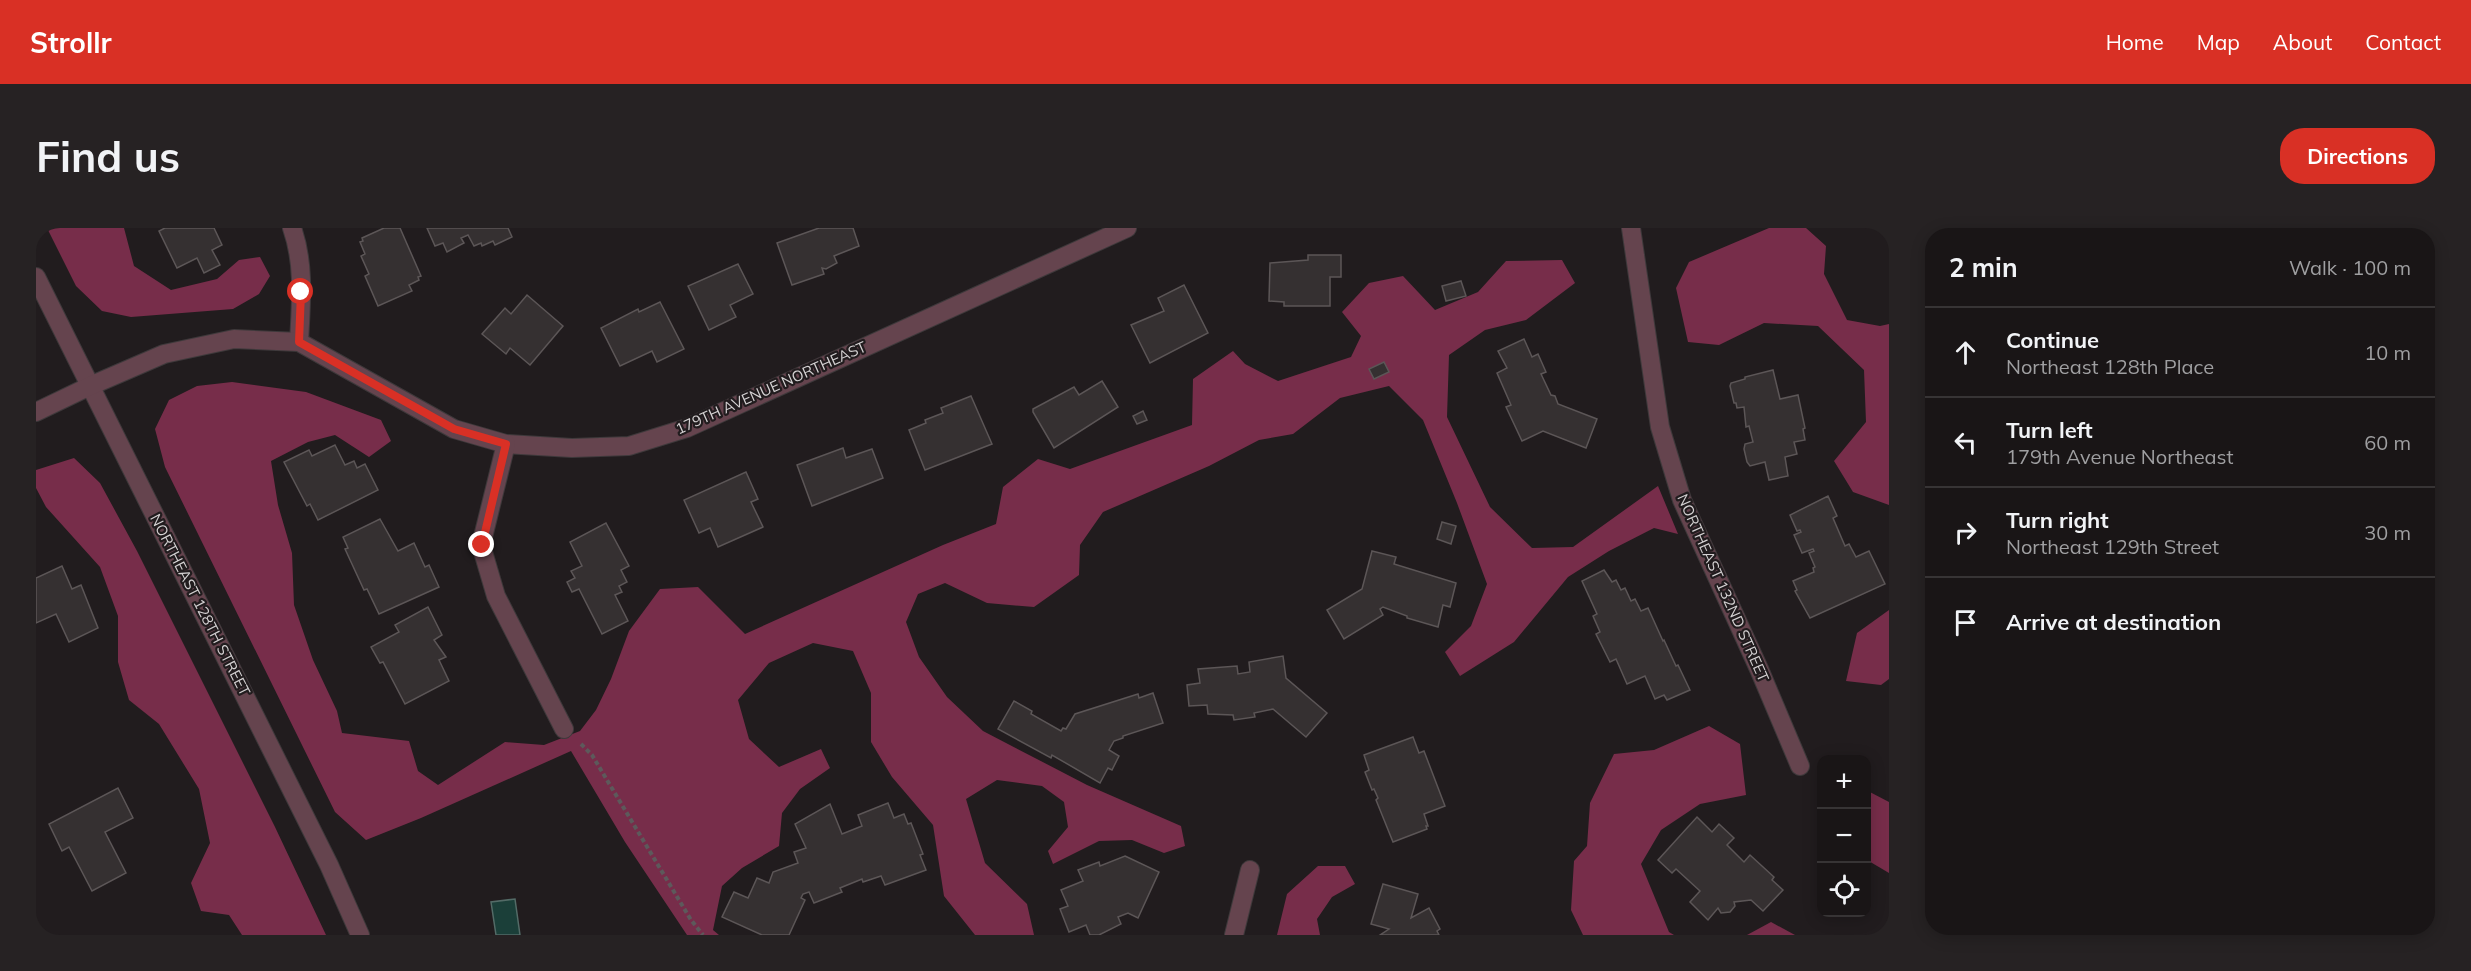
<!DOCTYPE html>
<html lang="en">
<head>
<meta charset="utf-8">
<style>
	body { margin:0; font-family:Mulish,sans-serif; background:#262223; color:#f1f3f6 }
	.controls { position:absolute; right:18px; bottom:18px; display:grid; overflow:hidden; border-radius:12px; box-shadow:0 3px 15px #0003 }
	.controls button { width:54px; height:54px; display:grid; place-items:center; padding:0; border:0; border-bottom:2px solid #373435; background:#191516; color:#f1f3f6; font:30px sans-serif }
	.stop { position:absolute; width:18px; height:18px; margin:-14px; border:4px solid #d93025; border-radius:50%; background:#fff }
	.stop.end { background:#d93025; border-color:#fff; box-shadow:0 2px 6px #0008 }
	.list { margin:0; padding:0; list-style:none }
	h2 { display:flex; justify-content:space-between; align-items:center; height:78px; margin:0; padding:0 24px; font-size:26px }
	h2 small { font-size:20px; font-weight:400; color:#9f9fa1 }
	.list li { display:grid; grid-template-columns:39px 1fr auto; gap:18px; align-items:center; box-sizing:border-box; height:90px; padding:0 24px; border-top:2px solid #373435 }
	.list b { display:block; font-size:22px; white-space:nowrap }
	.list p { margin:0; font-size:20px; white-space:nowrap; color:#9f9fa1 }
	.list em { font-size:20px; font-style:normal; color:#9f9fa1 }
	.icon { flex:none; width:33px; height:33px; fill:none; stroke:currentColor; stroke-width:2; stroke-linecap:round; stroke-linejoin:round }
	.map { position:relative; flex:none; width:1853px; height:707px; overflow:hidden; border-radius:24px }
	header { display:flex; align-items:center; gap:36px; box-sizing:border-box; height:84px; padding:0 30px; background:#d93025; color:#fff }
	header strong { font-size:28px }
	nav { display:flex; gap:33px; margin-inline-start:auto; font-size:21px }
	.intro { display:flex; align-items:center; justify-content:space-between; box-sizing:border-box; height:144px; padding:0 36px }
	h1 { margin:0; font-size:42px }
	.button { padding:15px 27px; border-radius:24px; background:#d93025; color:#fff; font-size:21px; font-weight:700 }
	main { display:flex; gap:36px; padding:0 36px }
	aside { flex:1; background:#191516; border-radius:24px; box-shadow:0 3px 15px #0003 }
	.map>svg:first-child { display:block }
</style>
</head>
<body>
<header>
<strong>Strollr</strong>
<nav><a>Home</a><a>Map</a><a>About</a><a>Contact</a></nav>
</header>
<div class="intro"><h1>Find us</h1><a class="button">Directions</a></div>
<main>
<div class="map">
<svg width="1853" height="707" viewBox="0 0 1853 707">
	<rect width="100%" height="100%" fill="#211c1e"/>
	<g fill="#772d4a">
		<path d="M 11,0 L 88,0 L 98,38 L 135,62 L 181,51 L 203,32 L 224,29 L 234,48 L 223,66 L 197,81 L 95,89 L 66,83 L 40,58 Z"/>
		<path d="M 1733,0 L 1770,0 L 1790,18 L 1788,46 L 1811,92 L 1844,98 L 1853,96 L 1853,277 L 1817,264 L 1798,233 L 1830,194 L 1828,142 L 1782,98 L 1728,95 L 1683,117 L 1652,114 L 1640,60 L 1653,34 Z"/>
		<path d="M 1526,32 L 1539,55 L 1490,92 L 1449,102 L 1413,127 L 1411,189 L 1454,279 L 1496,320 L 1537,319 L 1622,258 L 1642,306 L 1618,300 L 1573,323 L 1532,349 L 1478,414 L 1424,448 L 1409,424 L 1435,398 L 1451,356 L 1421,275 L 1387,192 L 1353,158 L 1304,170 L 1257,206 L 1223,212 L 1173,238 L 1067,284 L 1044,317 L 1043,347 L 998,379 L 951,375 L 909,355 L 882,366 L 870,394 L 883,429 L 911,469 L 947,503 L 1051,557 L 1145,598 L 1149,618 L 1128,625 L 1096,612 L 1063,613 L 1017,636 L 1012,623 L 1032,599 L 1028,574 L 1006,558 L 961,552 L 930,571 L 949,635 L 991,676 L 998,707 L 939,707 L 908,668 L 897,597 L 856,549 L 835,514 L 835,465 L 817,423 L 777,415 L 733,435 L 702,472 L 713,511 L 743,539 L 785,521 L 794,540 L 764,561 L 746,585 L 743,618 L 706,640 L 686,658 L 677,702 L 683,707 L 651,707 L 589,614 L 535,523 L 385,590 L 330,612 L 299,584 L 129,239 L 119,201 L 133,172 L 161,158 L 196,154 L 270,164 L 345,192 L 355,213 L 333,229 L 299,207 L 272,214 L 235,233 L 242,277 L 256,325 L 258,377 L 277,432 L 301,483 L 306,505 L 373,513 L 382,543 L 402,557 L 469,514 L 508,517 L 544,503 L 560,482 L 575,451 L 593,403 L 624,361 L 662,359 L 709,406 L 907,317 L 960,296 L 967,259 L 1002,231 L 1034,241 L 1156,197 L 1157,151 L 1197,123 L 1209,136 L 1242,153 L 1315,129 L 1325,108 L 1306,84 L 1333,55 L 1367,48 L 1399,82 L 1442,64 L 1470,33 Z"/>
		<path d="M 38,230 L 64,255 L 101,323 L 239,599 L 290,707 L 206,707 L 193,687 L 165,683 L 155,655 L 174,615 L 163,561 L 123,496 L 93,472 L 82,434 L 82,388 L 64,339 L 10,279 L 0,260 L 0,242 Z"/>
		<path d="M 1853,382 L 1853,451 L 1845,457 L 1810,453 L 1821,405 Z"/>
		<path d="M 1673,498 L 1704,516 L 1710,567 L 1664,576 L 1625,602 L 1605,636 L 1633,704 L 1638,707 L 1547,707 L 1535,682 L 1538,633 L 1551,618 L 1554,575 L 1578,526 L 1618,522 Z"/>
		<path d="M 1830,562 L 1853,574 L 1853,645 L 1831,632 Z"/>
		<path d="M 1282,638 L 1309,638 L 1319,656 L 1296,669 L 1281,691 L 1284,707 L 1241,707 L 1251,666 Z"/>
		<path d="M 1735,694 L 1759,707 L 1711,707 Z"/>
	</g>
	<path fill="#1b3f39" stroke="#536b67" stroke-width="1.5" d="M 479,671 L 484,707 L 460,707 L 455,674 Z"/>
	<g fill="#353031" stroke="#5c5657" stroke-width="1.5">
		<path d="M 129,0 L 178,0 L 186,17 L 176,22 L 184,37 L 168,45 L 161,30 L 141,40 L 123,3 Z"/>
		<path d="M 348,0 L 364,0 L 385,48 L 382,49 L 383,52 L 373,57 L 376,63 L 342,78 L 329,48 L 333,46 L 325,28 L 329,26 L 324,14 L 327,13 L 326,10 Z"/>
		<path d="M 391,0 L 472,0 L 476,9 L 459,17 L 457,13 L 446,18 L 445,15 L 438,18 L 432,7 L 425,10 L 428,15 L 411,24 L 407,15 L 399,18 Z"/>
		<path d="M 783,0 L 817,0 L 823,18 L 798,28 L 801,35 L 790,41 L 786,40 L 788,46 L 756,57 L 741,15 Z"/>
		<path d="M 1272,27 L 1305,27 L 1305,49 L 1294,49 L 1294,78 L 1248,78 L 1248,74 L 1233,73 L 1234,35 L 1272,32 Z"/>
		<path d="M 702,36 L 717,66 L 694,77 L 700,89 L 673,102 L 652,58 Z"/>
		<path d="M 1425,53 L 1430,68 L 1410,73 L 1406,58 Z"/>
		<path d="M 1148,57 L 1172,105 L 1114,135 L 1095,97 L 1128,83 L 1122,70 Z"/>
		<path d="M 491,67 L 527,98 L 494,137 L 474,120 L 470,126 L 446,106 L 469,80 L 475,86 Z"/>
		<path d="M 624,74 L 648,121 L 621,134 L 616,123 L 584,138 L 565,100 L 602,81 L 603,84 Z"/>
		<path d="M 1488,111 L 1496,129 L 1502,126 L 1510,144 L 1505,146 L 1515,167 L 1519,168 L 1522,176 L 1561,191 L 1550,220 L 1507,203 L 1486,213 L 1470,179 L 1475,177 L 1461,145 L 1471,140 L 1462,123 Z"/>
		<path d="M 1348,134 L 1353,144 L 1338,151 L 1333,141 Z"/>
		<path d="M 1737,142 L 1744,171 L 1762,167 L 1769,200 L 1767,201 L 1769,212 L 1758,214 L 1761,226 L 1749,229 L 1752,248 L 1733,252 L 1729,234 L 1714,238 L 1711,234 L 1708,221 L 1709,216 L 1717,214 L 1713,198 L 1710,199 L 1708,179 L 1701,180 L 1700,175 L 1698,175 L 1694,158 L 1695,155 L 1709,151 L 1709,149 Z"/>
		<path d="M 1066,153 L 1082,179 L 1018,220 L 997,184 L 997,181 L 1038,159 L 1043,167 Z"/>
		<path d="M 935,168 L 956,216 L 889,242 L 873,202 L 890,195 L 889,192 L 907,185 L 905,180 Z"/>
		<path d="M 1107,183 L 1111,192 L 1101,196 L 1097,188 Z"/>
		<path d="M 299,217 L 309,237 L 318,233 L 321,240 L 329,236 L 342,262 L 282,292 L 274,276 L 271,278 L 248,234 L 273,222 L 276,228 Z"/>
		<path d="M 807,220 L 810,230 L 836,221 L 847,250 L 776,278 L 761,237 Z"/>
		<path d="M 710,244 L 722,271 L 715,274 L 727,299 L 682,319 L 674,300 L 663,305 L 648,272 Z"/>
		<path d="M 1792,268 L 1801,288 L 1797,290 L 1809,318 L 1813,316 L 1820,329 L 1833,323 L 1849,356 L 1774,390 L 1759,363 L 1761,362 L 1757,353 L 1778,344 L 1777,340 L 1779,339 L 1773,325 L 1778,323 L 1777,321 L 1766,325 L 1758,307 L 1765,304 L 1764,302 L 1761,303 L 1754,287 Z"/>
		<path d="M 344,291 L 362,323 L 378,315 L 389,339 L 393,337 L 403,359 L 343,386 L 331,361 L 328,362 L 309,321 L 312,320 L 307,309 Z"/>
		<path d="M 1406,294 L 1420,298 L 1415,316 L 1401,311 Z"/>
		<path d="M 570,295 L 593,338 L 585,342 L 591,354 L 583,358 L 586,364 L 579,367 L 592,393 L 566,406 L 543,361 L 536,364 L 531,354 L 539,350 L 535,343 L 546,338 L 534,314 Z"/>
		<path d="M 1336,323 L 1360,329 L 1358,336 L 1420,355 L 1414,379 L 1407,377 L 1402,399 L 1371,390 L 1371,388 L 1347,379 L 1344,381 L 1347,387 L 1308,411 L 1291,382 L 1326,361 Z"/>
		<path d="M 26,338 L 36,361 L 45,357 L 62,400 L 33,414 L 20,386 L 0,395 L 0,350 Z"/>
		<path d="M 1568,342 L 1576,354 L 1580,352 L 1585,362 L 1589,360 L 1595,373 L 1599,371 L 1605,383 L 1612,380 L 1627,413 L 1628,412 L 1640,438 L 1642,437 L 1654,462 L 1631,472 L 1628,467 L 1619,471 L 1609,448 L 1591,456 L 1580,431 L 1574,434 L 1560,406 L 1564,404 L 1557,388 L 1561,386 L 1546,353 Z"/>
		<path d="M 392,379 L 406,407 L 398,412 L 410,429 L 403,432 L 413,453 L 369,476 L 347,434 L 344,435 L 335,419 L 363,404 L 359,397 Z"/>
		<path d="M 1247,428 L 1250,450 L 1291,485 L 1270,509 L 1237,481 L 1218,485 L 1219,489 L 1198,492 L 1197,487 L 1172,486 L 1171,477 L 1153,478 L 1151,457 L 1164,455 L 1162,441 L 1201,438 L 1202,446 L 1214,444 L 1213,434 Z"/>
		<path d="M 1117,465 L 1127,495 L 1087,508 L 1087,510 L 1078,513 L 1073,522 L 1083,528 L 1076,542 L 1072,540 L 1064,555 L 1016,527 L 1015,530 L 962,501 L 978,473 L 996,483 L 995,486 L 1025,503 L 1027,500 L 1030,501 L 1039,486 L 1102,466 L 1103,470 Z"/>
		<path d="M 1377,509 L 1383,525 L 1388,523 L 1409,578 L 1388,586 L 1392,598 L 1390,598 L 1391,601 L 1357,614 L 1340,572 L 1342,570 L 1338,561 L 1336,562 L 1329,544 L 1333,542 L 1328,527 Z"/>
		<path d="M 82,560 L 97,590 L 69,604 L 90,645 L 56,663 L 33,619 L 26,623 L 13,596 Z"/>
		<path d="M 852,575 L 858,590 L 868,586 L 872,596 L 875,595 L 887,626 L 884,627 L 890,642 L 849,657 L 845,648 L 827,654 L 826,651 L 804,660 L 806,664 L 778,675 L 773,664 L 767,666 L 765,670 L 769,672 L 753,707 L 726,707 L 686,689 L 698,664 L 712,670 L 721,650 L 733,655 L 737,644 L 762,635 L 758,624 L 770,620 L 759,596 L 794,576 L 806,606 L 826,598 L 822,587 Z"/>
		<path d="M 1661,589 L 1676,604 L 1683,596 L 1698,610 L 1691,617 L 1708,634 L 1714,627 L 1738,649 L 1736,652 L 1747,662 L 1727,683 L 1715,672 L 1698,674 L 1699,678 L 1694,684 L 1685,685 L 1682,680 L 1672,692 L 1654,674 L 1664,663 L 1640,641 L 1636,645 L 1622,632 Z"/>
		<path d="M 1089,628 L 1123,644 L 1102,690 L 1092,685 L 1082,689 L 1085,696 L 1063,707 L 1054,707 L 1050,697 L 1033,704 L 1024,681 L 1032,678 L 1025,662 L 1047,653 L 1042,642 L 1063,634 L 1064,638 Z"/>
		<path d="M 1347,656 L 1382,666 L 1375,690 L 1393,680 L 1404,701 L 1401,703 L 1403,707 L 1344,707 L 1353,701 L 1335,696 Z"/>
	</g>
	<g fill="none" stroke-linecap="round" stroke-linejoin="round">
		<g stroke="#3e393b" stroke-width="20">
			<g id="minor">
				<path d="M 256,0 C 269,37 265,75 263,114"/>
				<path d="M 1595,0 L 1624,199 L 1646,272 L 1723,441 L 1764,538"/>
				<path d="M 0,49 L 293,637 L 324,707"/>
				<path d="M 0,184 L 54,158 L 128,126 L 198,111 L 263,114 L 418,201 L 470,216 L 536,220 L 593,218 L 651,200 L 1091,0"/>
				<path d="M 470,216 L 445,317 L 460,368 L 528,501"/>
				<path d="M 1198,707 L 1214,642"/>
			</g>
		</g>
		<path stroke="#5d595b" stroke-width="4" stroke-dasharray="4.5 3" stroke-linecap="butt" d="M 545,516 L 556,527 L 655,692 L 667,707"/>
		<use href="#minor" stroke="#65444e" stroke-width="18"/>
	</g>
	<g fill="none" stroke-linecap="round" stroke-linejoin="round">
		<path stroke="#d93025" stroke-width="8" d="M 265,64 L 263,114 L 418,201 L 470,216 L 446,317"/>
	</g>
	<g text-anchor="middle" stroke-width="4.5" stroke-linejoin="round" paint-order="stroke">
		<g font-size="15" fill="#d5d2d3" stroke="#211c1e">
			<text transform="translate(735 160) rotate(-24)" y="5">179TH AVENUE NORTHEAST</text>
			<text transform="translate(1687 360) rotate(66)" y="5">NORTHEAST 132ND STREET</text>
			<text transform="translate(164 377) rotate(63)" y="5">NORTHEAST 128TH STREET</text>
		</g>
	</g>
</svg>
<div class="controls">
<button>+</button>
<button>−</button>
<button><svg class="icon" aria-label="locate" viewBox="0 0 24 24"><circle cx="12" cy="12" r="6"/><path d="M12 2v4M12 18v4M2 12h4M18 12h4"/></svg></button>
</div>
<div class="stop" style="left:265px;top:64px"></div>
<div class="stop end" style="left:446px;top:317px"></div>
</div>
<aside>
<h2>2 min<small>Walk · 100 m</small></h2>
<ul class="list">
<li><svg class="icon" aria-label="ahead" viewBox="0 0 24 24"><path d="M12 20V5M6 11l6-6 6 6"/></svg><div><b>Continue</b><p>Northeast 128th Place</p></div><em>10 m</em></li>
<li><svg class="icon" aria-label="left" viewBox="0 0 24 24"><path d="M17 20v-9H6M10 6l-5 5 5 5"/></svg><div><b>Turn left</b><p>179th Avenue Northeast</p></div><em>60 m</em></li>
<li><svg class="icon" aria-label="right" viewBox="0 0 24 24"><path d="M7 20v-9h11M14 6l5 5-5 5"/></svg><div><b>Turn right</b><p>Northeast 129th Street</p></div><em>30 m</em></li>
<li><svg class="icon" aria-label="arrive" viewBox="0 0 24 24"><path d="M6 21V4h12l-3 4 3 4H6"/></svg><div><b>Arrive at destination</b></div></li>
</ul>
</aside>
</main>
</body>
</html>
